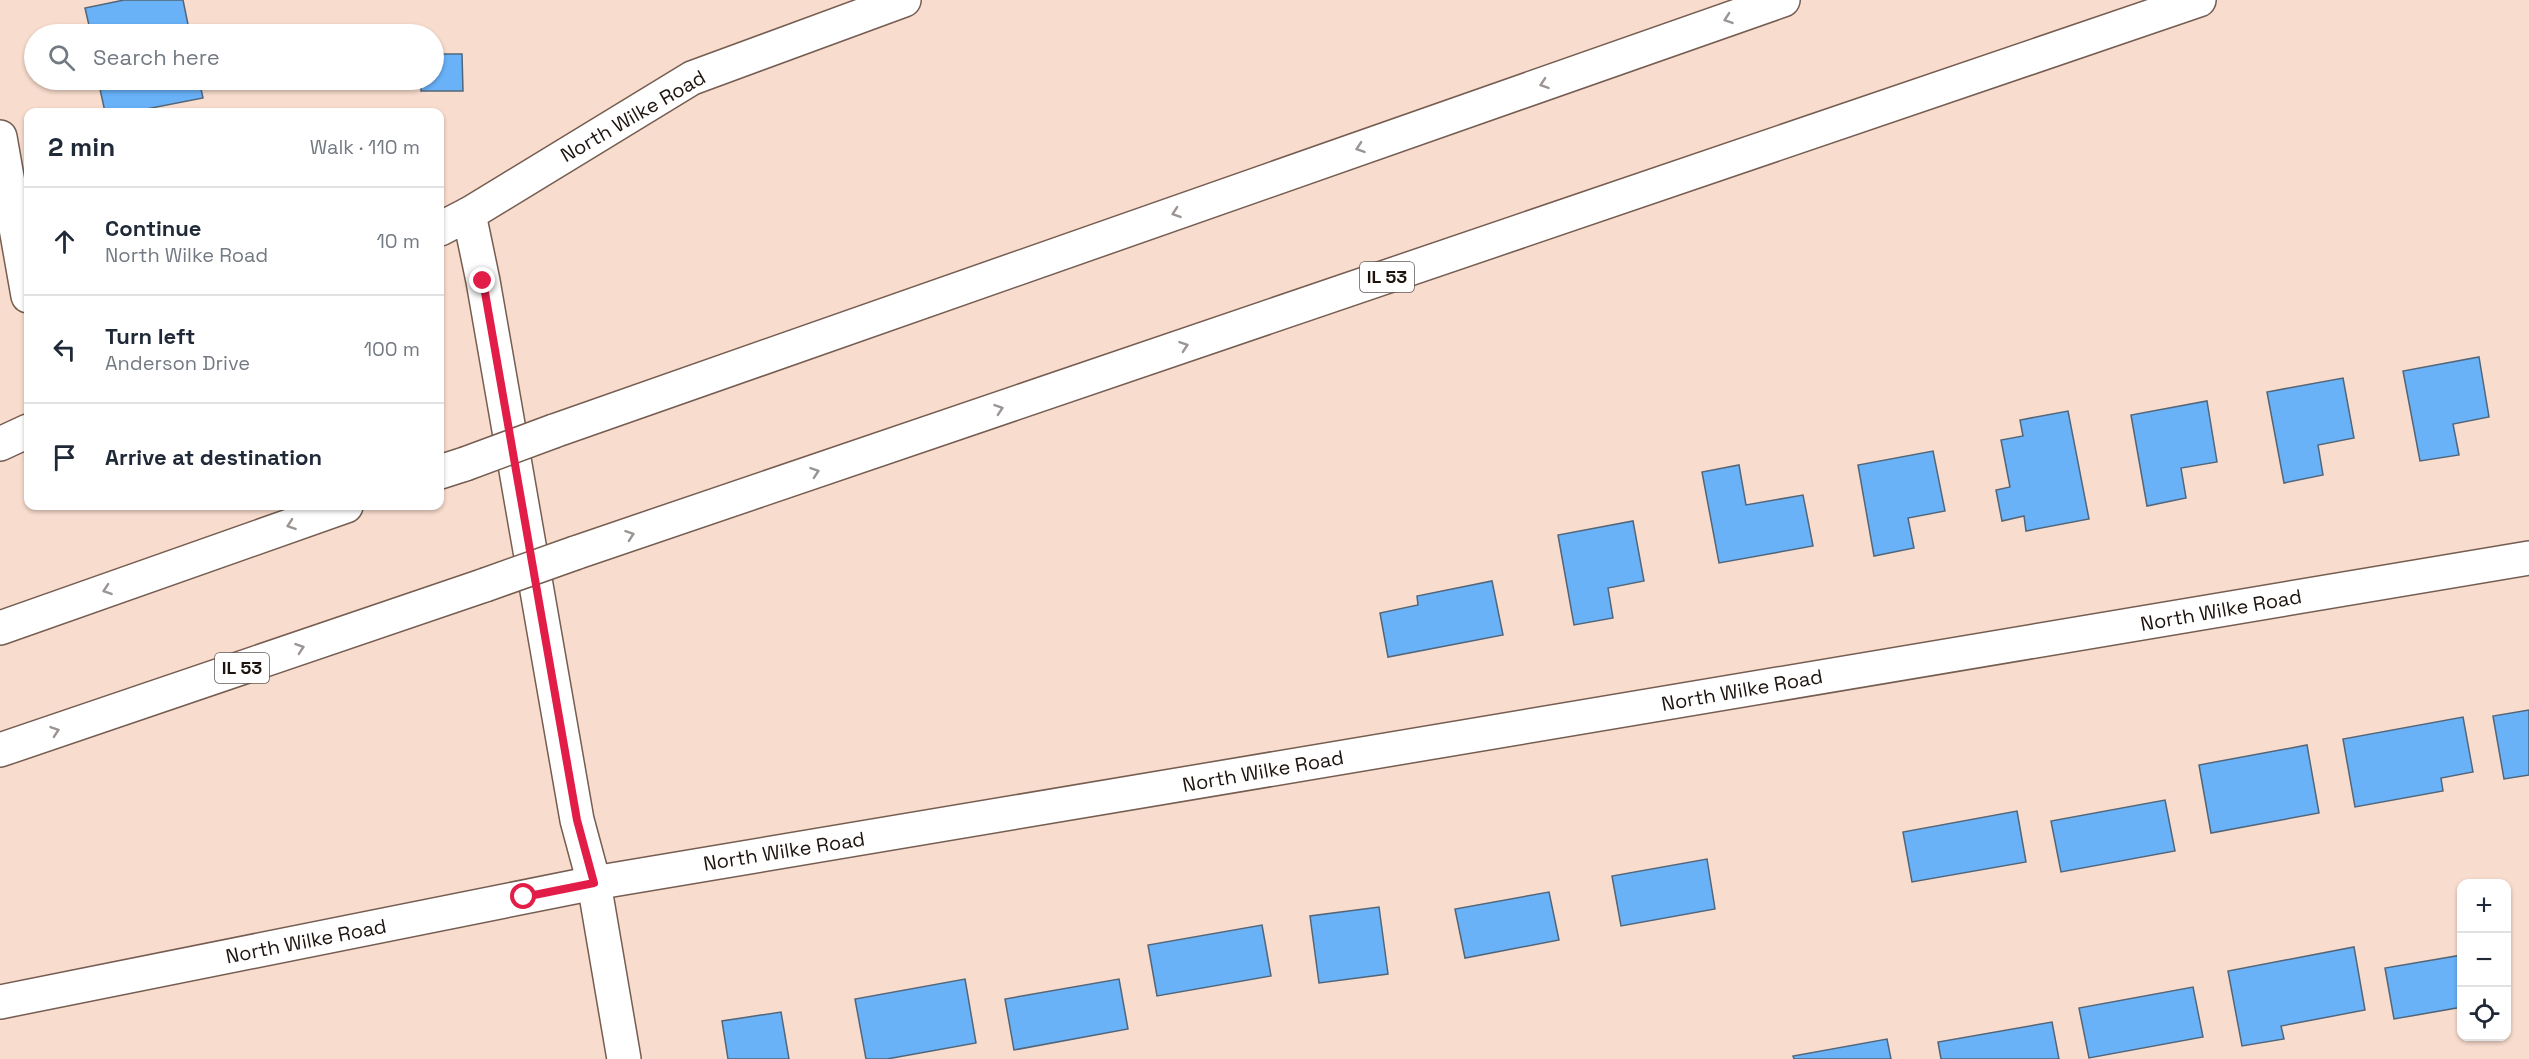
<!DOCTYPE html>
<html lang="en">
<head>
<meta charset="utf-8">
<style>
	body { margin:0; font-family:"Space Grotesk",sans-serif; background:#f6f6f7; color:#1f2937 }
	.controls { position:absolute; right:18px; bottom:18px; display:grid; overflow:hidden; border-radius:12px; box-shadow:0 2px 4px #0004 }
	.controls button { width:54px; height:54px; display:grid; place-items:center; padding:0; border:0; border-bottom:2px solid #e0e1e3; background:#fff; color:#1f2937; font:30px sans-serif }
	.stop { position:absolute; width:18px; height:18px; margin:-14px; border:4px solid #e11d48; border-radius:50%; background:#fff }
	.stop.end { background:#e11d48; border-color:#fff; box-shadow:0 2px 6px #0008 }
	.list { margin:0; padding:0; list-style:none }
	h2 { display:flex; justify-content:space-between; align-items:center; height:78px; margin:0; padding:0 24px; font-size:26px }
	h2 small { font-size:20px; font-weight:400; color:#747a83 }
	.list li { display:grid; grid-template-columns:39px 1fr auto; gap:18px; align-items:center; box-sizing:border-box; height:108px; padding:0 24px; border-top:2px solid #e0e1e3 }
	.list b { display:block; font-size:22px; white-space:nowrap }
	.list p { margin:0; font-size:20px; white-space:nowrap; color:#747a83 }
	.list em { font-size:20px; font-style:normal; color:#747a83 }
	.icon { flex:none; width:33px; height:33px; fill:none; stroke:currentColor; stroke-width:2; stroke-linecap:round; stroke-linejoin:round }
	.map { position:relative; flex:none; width:2529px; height:1059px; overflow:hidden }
	.search { position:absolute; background:#fff; box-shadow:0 2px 4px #0004; left:24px; top:24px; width:420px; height:66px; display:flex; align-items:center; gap:15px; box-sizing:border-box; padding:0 21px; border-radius:33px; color:#747a83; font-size:22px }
	.panel { position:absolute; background:#fff; box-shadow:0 2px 4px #0004; left:24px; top:108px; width:420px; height:402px; border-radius:12px }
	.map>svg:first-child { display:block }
</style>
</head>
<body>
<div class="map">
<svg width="2529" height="1059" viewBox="0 0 2529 1059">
	<rect width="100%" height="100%" fill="#f8dccd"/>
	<g fill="#69b2f8" stroke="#536578" stroke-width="1.5">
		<path d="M 124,0 L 183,0 L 190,34 L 91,34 L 85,8 Z"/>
		<path d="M 434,54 L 462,54 L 463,91 L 421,91 L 421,80 L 434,80 Z"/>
		<path d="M 98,80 L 199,80 L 203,98 L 131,112 L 105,112 Z"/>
		<path d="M 2479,357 L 2489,417 L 2453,424 L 2459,455 L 2420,461 L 2403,371 Z"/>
		<path d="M 2343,378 L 2354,438 L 2318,445 L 2323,475 L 2284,483 L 2267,392 Z"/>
		<path d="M 2207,401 L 2217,462 L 2181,468 L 2186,498 L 2147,506 L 2131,415 Z"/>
		<path d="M 2068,411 L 2089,519 L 2026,531 L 2024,516 L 2002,521 L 1996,490 L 2010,487 L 2001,440 L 2023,436 L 2020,420 Z"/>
		<path d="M 1933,451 L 1945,511 L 1908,518 L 1914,548 L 1874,556 L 1858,465 Z"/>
		<path d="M 1739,465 L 1746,505 L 1803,495 L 1813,546 L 1719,563 L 1702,472 Z"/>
		<path d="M 1633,521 L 1644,581 L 1608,588 L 1613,618 L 1574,625 L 1558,535 Z"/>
		<path d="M 1492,581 L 1503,635 L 1388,657 L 1380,613 L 1418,605 L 1417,596 Z"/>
		<path d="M 2529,710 L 2529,775 L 2504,779 L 2493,716 Z"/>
		<path d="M 2463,717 L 2473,772 L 2441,778 L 2443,791 L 2355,807 L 2343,739 Z"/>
		<path d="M 2307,745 L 2319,813 L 2211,833 L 2199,765 Z"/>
		<path d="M 2165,800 L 2175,851 L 2061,872 L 2051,821 Z"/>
		<path d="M 2017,811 L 2026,862 L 1912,882 L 1903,832 Z"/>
		<path d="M 1707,859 L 1715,909 L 1621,926 L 1612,876 Z"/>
		<path d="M 1549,892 L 1559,940 L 1465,958 L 1455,909 Z"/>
		<path d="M 1379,907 L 1388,974 L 1319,983 L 1310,916 Z"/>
		<path d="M 1262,925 L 1271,976 L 1157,996 L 1148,945 Z"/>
		<path d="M 2354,947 L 2365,1010 L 2281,1026 L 2284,1039 L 2242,1046 L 2228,971 Z"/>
		<path d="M 2462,955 L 2462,1007 L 2394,1019 L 2385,968 Z"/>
		<path d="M 965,979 L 976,1043 L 887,1059 L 866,1059 L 855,999 Z"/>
		<path d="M 1119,979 L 1128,1029 L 1014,1050 L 1005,999 Z"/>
		<path d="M 2193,987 L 2203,1037 L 2089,1058 L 2079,1008 Z"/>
		<path d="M 781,1012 L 789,1059 L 728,1059 L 722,1021 Z"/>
		<path d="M 2052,1022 L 2059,1059 L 1941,1059 L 1938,1042 Z"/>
		<path d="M 1887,1039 L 1891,1059 L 1794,1059 L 1793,1056 Z"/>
	</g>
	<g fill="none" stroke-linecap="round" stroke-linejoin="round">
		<g stroke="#755d51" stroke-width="36">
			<g id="street">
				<path d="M 0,137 L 28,296"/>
				<path d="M 0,1002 L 594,883 L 2529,558"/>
			</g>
		</g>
		<g stroke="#755d51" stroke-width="36">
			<g id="secondary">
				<path d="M 469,214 L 483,281 L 577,820 L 594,883 L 624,1059"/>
				<path d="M 440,229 L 469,214 L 692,78 L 904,0"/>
				<path d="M 0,444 L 28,431"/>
			</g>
		</g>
		<g stroke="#755d51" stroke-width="36">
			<g id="highway">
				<path d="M 554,431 L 1783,0"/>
				<path d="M 440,472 L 465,464"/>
				<path d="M 575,553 L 2199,0"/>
				<path d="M 0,628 L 346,506"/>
				<path d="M 0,750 L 485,585"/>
			</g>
		</g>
		<use href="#street" stroke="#fff" stroke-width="33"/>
		<use href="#secondary" stroke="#fff" stroke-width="33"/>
		<use href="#highway" stroke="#fff" stroke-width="33"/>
		<g stroke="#755d51" stroke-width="36" stroke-linecap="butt">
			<g id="highway-bridge">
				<path d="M 465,464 L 554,431"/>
				<path d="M 485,585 L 575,553"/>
			</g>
		</g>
		<use href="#highway-bridge" stroke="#fff" stroke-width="33"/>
	</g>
	<defs><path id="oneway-chevron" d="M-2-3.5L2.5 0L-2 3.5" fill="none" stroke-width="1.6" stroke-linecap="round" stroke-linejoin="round" transform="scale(1.5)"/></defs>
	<g stroke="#9a9593">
		<use href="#oneway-chevron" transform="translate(1728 19) rotate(161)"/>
		<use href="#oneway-chevron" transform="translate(1544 84) rotate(161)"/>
		<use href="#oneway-chevron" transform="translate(1360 148) rotate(161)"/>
		<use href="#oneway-chevron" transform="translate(1176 213) rotate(161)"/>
		<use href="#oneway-chevron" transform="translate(1184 346) rotate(-19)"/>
		<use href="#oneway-chevron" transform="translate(999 409) rotate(-19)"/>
		<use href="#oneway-chevron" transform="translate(815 472) rotate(-19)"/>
		<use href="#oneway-chevron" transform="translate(291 525) rotate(161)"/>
		<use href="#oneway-chevron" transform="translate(630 535) rotate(-19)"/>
		<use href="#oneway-chevron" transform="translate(107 590) rotate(161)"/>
		<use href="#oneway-chevron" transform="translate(300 648) rotate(-19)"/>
		<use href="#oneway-chevron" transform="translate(55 731) rotate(-19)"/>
	</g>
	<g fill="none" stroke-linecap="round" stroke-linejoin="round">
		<path stroke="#e11d48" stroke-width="8" d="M 483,281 L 577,820 L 594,883 L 524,897"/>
	</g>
	<g text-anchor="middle" stroke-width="6" stroke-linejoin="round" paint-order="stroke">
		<g fill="#fff" stroke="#625a57" stroke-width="1.5">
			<rect x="1360" y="262" width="54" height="30" rx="4.5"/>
			<rect x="215" y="653" width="54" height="30" rx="4.5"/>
		</g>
		<g font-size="18" font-weight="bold" fill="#1e140f">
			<text x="1387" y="283">IL 53</text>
			<text x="242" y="674">IL 53</text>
		</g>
		<g font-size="20" fill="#1e140f" stroke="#fff">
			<text transform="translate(633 116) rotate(-30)" y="7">North Wilke Road</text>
			<text transform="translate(2221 610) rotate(-10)" y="7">North Wilke Road</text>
			<text transform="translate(1742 690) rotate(-10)" y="7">North Wilke Road</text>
			<text transform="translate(1263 771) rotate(-10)" y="7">North Wilke Road</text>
			<text transform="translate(784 851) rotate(-9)" y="7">North Wilke Road</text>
			<text transform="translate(306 941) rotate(-11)" y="7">North Wilke Road</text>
		</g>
	</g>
</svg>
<div class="controls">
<button>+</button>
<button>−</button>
<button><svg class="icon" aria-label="locate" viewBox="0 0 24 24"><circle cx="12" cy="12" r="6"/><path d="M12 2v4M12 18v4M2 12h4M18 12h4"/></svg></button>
</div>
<div class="stop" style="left:524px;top:897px"></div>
<div class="stop end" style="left:483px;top:281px"></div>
<div class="search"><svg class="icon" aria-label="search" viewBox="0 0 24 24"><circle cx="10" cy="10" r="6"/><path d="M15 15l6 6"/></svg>Search here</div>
<section class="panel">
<h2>2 min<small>Walk · 110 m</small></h2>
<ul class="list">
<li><svg class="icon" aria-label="ahead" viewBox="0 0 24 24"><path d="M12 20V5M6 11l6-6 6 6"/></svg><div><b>Continue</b><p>North Wilke Road</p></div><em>10 m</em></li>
<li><svg class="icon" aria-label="left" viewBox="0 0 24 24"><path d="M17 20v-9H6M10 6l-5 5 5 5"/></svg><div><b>Turn left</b><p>Anderson Drive</p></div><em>100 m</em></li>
<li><svg class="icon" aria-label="arrive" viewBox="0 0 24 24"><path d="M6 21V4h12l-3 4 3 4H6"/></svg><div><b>Arrive at destination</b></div></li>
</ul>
</section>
</div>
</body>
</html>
